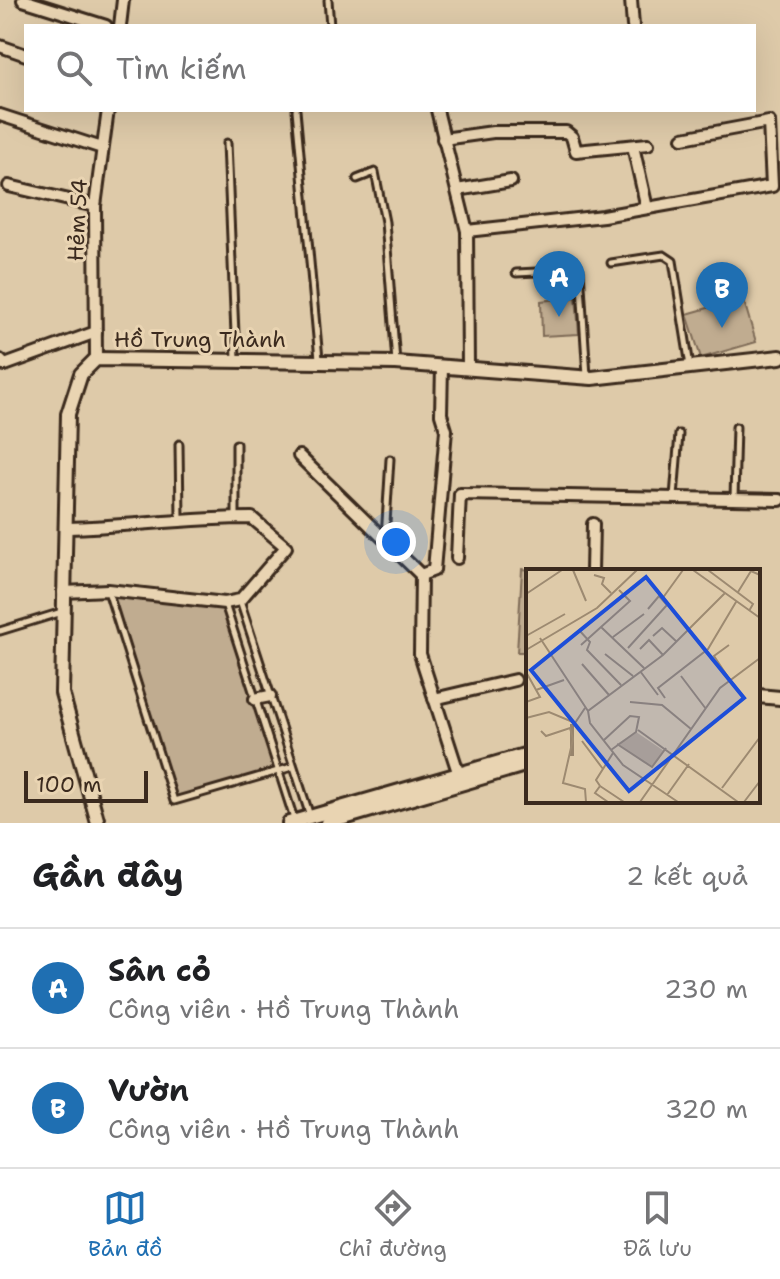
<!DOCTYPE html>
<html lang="vi">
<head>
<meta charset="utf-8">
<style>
	body { margin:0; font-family:"Shantell Sans",sans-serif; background:#f2f2f2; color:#202124 }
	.scale { position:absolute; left:24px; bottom:20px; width:124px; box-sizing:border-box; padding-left:8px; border:4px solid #3b2a1e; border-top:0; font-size:22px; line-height:28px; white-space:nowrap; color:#3b2a1e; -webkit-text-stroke:6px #e9d4b2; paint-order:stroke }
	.you { position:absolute; left:396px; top:542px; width:28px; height:28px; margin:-20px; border:6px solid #fff; border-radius:50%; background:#1a73e8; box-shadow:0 0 0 12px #1a73e833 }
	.badge { display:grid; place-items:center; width:52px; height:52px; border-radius:50%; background:#1f6fb2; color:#fff; font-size:26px; font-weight:700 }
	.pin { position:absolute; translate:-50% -66px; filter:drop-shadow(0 2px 4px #0008) }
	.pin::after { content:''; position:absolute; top:42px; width:28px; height:24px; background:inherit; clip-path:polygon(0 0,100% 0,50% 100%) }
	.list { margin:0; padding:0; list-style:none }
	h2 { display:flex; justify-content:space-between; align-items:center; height:104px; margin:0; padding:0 32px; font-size:34px }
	h2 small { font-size:26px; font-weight:400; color:#757577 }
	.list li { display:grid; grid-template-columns:52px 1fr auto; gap:24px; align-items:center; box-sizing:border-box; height:120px; padding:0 32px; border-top:2px solid #e0e0e0 }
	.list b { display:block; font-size:30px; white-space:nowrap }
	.list p { margin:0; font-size:26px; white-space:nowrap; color:#757577 }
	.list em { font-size:26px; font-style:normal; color:#757577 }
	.icon { flex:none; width:44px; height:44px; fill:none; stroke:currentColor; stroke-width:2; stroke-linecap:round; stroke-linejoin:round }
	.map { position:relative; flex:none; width:780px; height:823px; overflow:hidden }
	.search { position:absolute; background:#fff; box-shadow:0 8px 32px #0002; left:24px; right:24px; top:24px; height:88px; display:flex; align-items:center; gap:20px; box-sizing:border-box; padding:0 28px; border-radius:0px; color:#757577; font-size:30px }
	.sheet { height:344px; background:#fff }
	nav { display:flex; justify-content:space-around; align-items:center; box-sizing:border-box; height:112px; border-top:2px solid #e0e0e0; background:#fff; font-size:22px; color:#757577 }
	nav a { display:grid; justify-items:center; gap:4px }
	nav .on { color:#1f6fb2 }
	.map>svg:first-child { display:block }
</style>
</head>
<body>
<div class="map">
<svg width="780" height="823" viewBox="0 0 780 823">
	<rect width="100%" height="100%" fill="#decaa9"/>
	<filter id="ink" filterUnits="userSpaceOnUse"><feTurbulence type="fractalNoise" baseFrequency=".0125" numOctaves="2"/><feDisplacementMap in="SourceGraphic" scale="16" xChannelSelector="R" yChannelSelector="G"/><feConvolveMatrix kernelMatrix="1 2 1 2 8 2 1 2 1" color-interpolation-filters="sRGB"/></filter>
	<g filter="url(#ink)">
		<g fill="#c0ac90" stroke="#7e6b57" stroke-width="2">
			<path d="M 576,297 L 579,334 L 542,336 L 541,301 Z"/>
			<path d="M 743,298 L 756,342 L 701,358 L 687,314 Z"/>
			<path d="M 522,569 L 539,571 L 528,571 L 528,652 L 517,652 Z"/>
			<path d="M 108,590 L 225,603 L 278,773 L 174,801 Z"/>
		</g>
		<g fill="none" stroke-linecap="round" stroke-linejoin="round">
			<g stroke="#3b2a1e" stroke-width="11">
				<g id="service">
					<path d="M 328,0 L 330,26"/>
					<path d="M 296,110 L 319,359"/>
					<path d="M 227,143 L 236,358"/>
					<path d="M 357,179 L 375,172 L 385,222 L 396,362"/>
					<path d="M 611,263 L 664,255 L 673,261 L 690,366"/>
					<path d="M 516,273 L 580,270 L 587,376"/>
					<path d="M 179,444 L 180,518"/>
					<path d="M 236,444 L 236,517"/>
					<path d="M 674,497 L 679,434"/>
					<path d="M 734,498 L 736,427"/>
					<path d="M 385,539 L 390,459"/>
					<path d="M 108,591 L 174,801 L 292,767"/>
					<path d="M 240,601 L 310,816"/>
					<path d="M 225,604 L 294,819"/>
					<path d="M 0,631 L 62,612"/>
				</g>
			</g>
			<g stroke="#3b2a1e" stroke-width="16">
				<g id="minor">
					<path d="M 23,0 L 106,26"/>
					<path d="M 631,0 L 633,26"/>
					<path d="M 120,26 L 123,0"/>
					<path d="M 0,46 L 26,55"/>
					<path d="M 437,110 L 467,231 L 468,367"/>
					<path d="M 0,115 L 102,148"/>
					<path d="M 443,139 L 493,132 L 566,132 L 572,137 L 576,151 L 648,144"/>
					<path d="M 633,146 L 647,208"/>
					<path d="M 9,186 L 95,206"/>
					<path d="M 457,190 L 511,181"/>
					<path d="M 467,231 L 603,216 L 772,186 L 769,122 L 683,138"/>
					<path d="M 96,359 L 95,206 L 108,110"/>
					<path d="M 0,360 L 5,365 L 96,332"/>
					<path d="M 299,456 L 421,575 L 420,654 L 459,775"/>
					<path d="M 457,558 L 460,494 L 780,500"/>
					<path d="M 592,571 L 593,524"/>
					<path d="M 421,575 L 434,570 L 446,430 L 441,414 L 442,366"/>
					<path d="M 63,592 L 108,590 L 225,603 L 240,600 L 286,547 L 252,518 C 190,518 130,526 68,528"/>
					<path d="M 255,699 L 270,696"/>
					<path d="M 434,699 L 515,680"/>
				</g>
			</g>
			<g stroke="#3b2a1e" stroke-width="18">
				<g id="tertiary">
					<path d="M 758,696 L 780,698"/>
					<path d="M 98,823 L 62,693 L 68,414 L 81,374 L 96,359 L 396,363 L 592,378 L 780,357"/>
					<path d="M 289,823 L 528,754"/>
					<path d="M 327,823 L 528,764"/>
				</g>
			</g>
			<use href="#service" stroke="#e9d4b2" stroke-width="5"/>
			<use href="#minor" stroke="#e9d4b2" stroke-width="10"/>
			<use href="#tertiary" stroke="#e9d4b2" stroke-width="12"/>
		</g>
	</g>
	<g text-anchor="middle" stroke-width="6" stroke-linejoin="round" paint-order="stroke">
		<g font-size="22" fill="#3b2a1e" stroke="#e9d4b2">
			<text transform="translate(77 220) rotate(-87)" y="8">Hẻm 54</text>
			<text x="200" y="347">Hồ Trung Thành</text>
		</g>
	</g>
	<g transform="translate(526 569)">
		<rect width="234" height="234" fill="#decaa9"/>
		<path d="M 110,163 L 138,182 L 126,198 L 91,175 Z" fill="#c0ac90"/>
		<path fill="none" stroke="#97846c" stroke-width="4" d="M 46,155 L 46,187"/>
		<path fill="none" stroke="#9d8a71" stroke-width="2" d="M 47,1 L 60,32M 167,1 L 234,49M 182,1 L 227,35 L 223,42M 68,6 L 78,9 L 76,15 L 85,24M 212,23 L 225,2 L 234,6M 0,25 L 36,1M 136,30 L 157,1M 75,58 L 118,99M 53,61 L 64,73 L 61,81 L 95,116M 0,67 L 39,45M 127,67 L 136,59 L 151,73M 87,68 L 118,45M 14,69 L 62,142M 55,76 L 104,32 L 93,21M 203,76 L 188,87 L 204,111M 102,79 L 141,36 L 133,27 L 122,40M 114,80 L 123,71 L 137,86M 0,81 L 71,39 L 111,1M 79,85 L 107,107M 56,95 L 83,126M 114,102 L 132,126M 0,103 L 14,128 L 0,133M 155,107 L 180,140M 10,121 L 38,111M 139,129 L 132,119 L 182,80 L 210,33M 104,133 L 136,136 L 165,160M 0,149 L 23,143 L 49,154 L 59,139M 112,161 L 212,233M 15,162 L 20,167 L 44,159 L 47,170 L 37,214 L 59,220 L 60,233M 78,171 L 104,147 L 113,148 L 110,163 L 85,181M 56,172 L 77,200M 91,175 L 126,198 L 140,179M 74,217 L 98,233M 196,219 L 234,168M 141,226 L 163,195M 82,233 L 69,224 L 74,217 L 70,211 L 87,184M 114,233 L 194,119 L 234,89M 152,233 L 97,196 L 64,154 L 62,142 L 137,86 L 199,24M 218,233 L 234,212"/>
		<path fill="#1d4ed8" fill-opacity="0.15" stroke="#1d4ed8" stroke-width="4" d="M 120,8 L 218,129 L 103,222 L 5,101 Z"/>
		<rect width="234" height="234" fill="none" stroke="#3b2a1e" stroke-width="4"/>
	</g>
</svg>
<div class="scale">100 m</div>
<div class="you"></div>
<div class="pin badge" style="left:559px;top:317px">A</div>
<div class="pin badge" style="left:722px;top:328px">B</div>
<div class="search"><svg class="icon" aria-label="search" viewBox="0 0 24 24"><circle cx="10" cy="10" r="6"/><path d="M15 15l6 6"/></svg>Tìm kiếm</div>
</div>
<section class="sheet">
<h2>Gần đây<small>2 kết quả</small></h2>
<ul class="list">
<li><span class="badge">A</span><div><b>Sân cỏ</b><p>Công viên · Hồ Trung Thành</p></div><em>230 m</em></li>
<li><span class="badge">B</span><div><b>Vườn</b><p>Công viên · Hồ Trung Thành</p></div><em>320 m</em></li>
</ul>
</section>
<nav>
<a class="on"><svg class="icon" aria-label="map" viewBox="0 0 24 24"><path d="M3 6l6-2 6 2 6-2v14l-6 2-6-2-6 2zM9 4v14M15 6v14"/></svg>Bản đồ</a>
<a><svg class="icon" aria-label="directions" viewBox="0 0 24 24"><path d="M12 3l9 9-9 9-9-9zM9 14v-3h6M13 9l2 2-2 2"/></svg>Chỉ đường</a>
<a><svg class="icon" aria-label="saved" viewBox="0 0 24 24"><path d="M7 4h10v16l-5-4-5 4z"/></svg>Đã lưu</a>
</nav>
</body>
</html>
